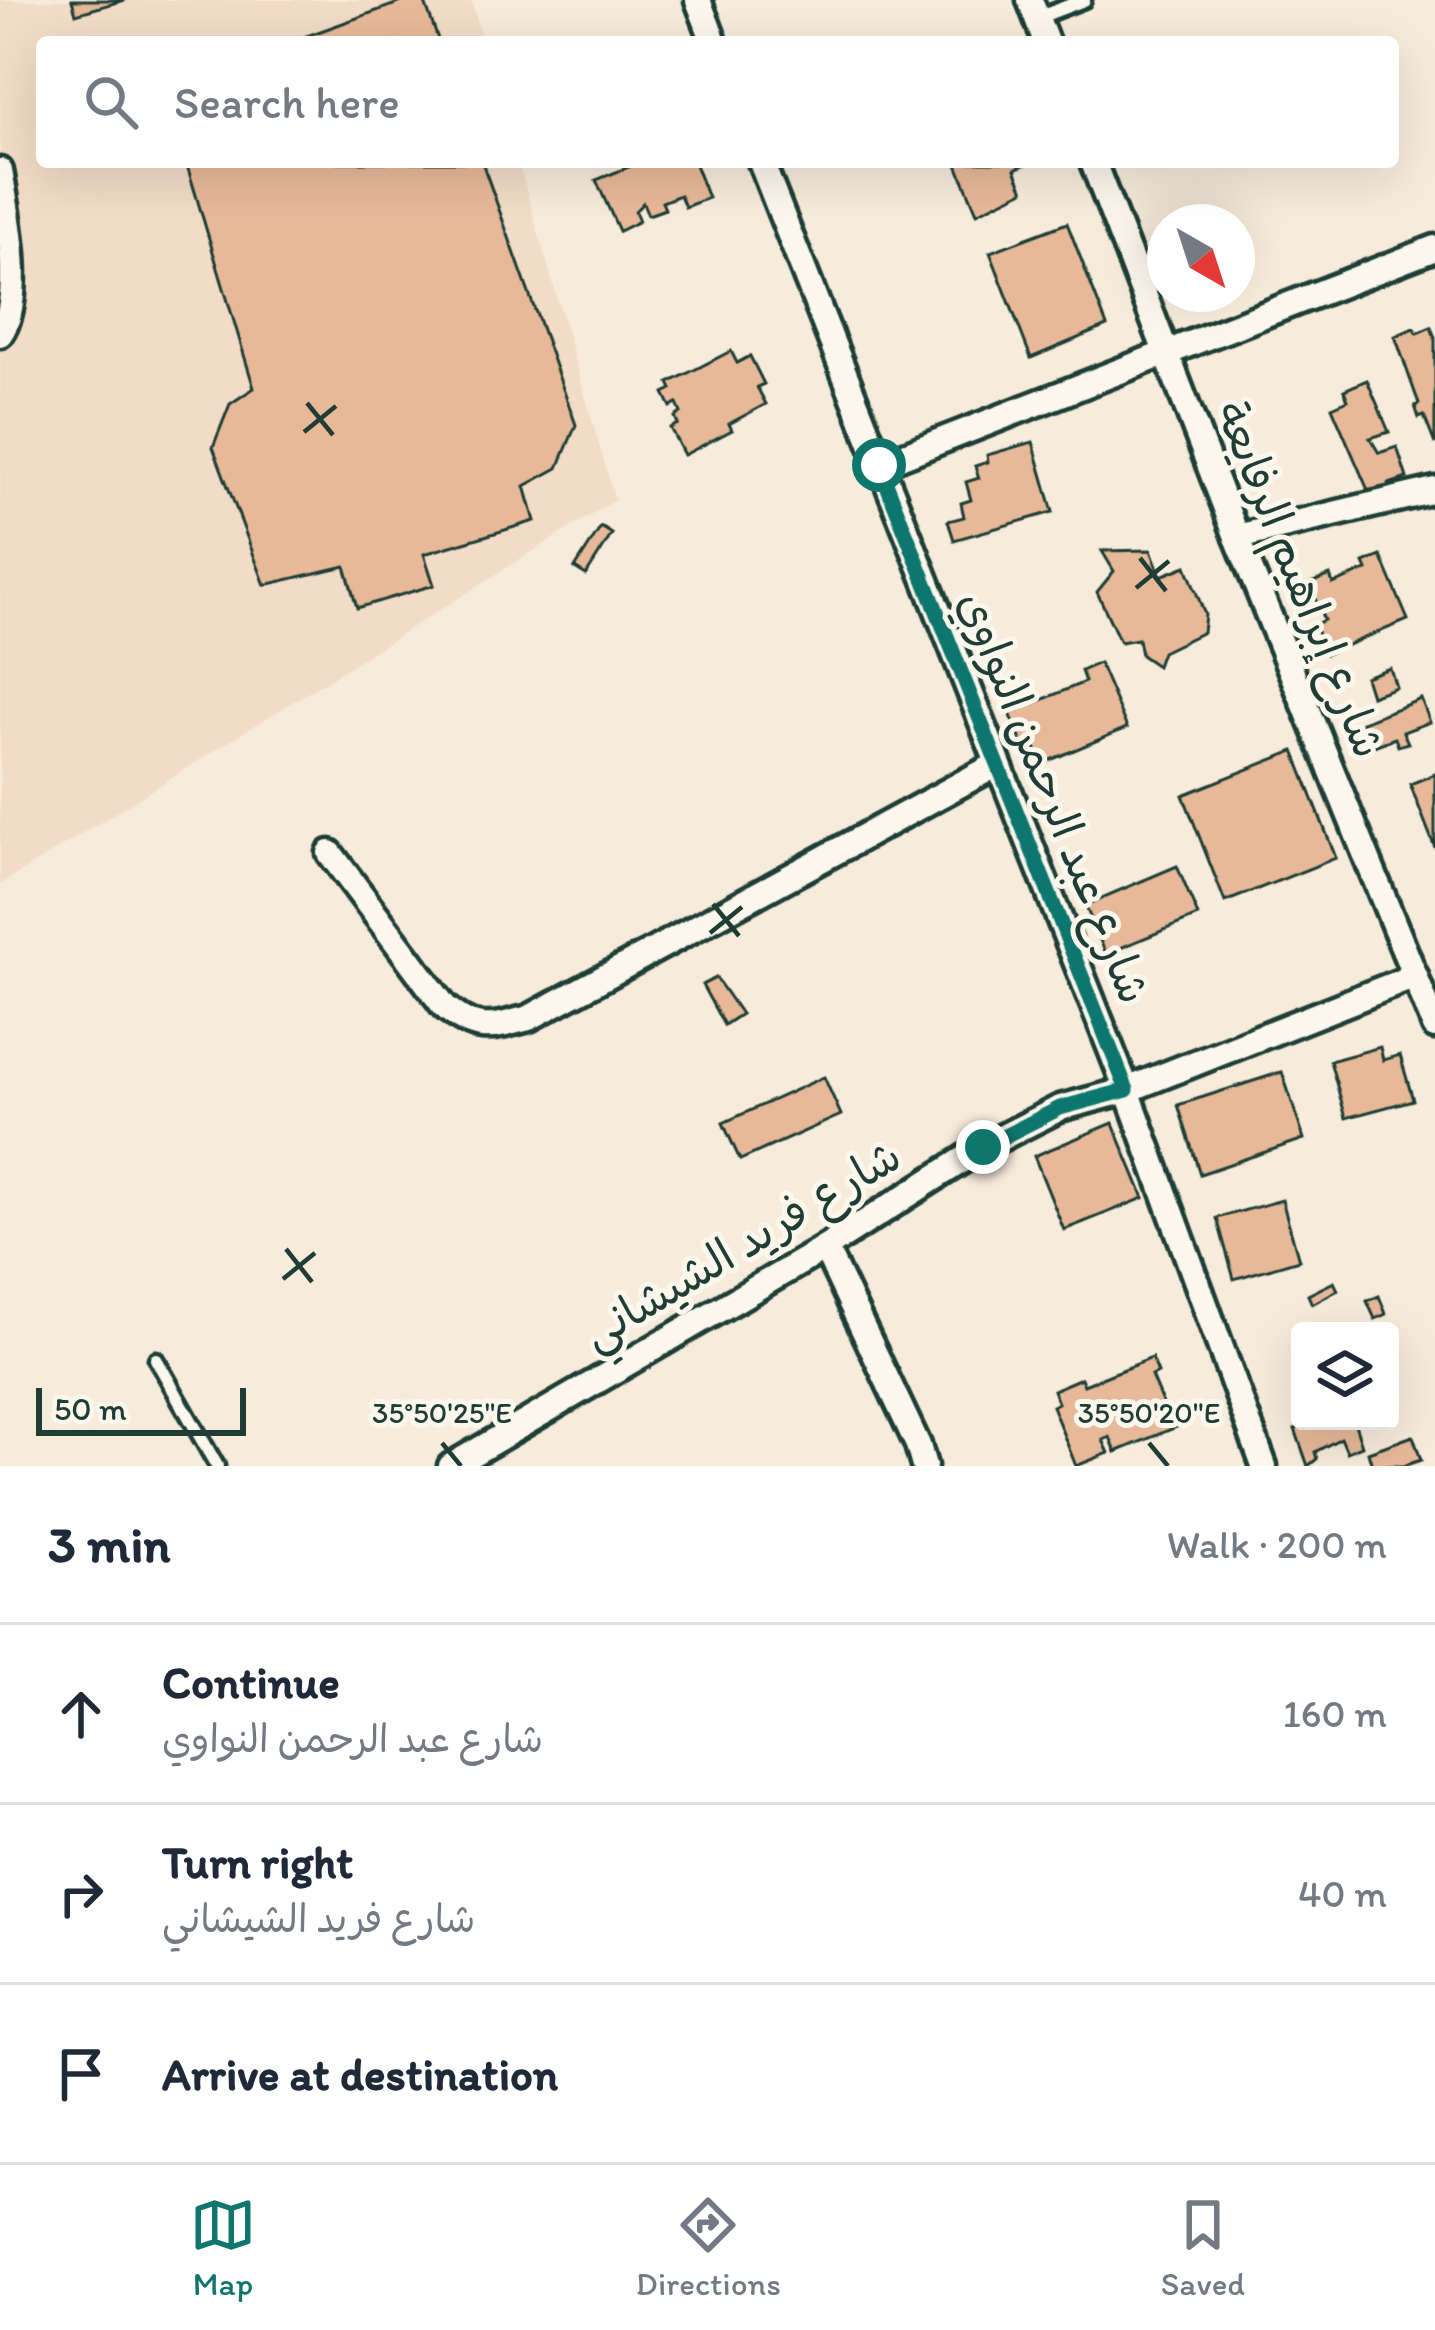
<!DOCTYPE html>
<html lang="en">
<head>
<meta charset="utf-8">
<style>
	body { margin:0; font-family:Itim,"Playpen Sans Arabic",sans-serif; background:#f2f2f3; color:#1f2937 }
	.controls { position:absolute; right:36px; bottom:36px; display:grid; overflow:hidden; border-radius:12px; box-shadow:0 12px 48px #0002 }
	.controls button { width:108px; height:108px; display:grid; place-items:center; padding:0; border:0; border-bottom:3px solid #e0e1e3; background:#fff; color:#1f2937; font:60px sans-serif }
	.compass { position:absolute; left:1147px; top:204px; width:108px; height:108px; border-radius:50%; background:#fff; box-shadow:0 12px 48px #0002; rotate:141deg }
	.scale { position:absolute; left:36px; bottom:30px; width:210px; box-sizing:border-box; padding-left:12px; border:6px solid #1f3d34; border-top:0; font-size:33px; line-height:42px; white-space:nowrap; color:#1f3d34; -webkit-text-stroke:9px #fbf7ec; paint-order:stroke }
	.stop { position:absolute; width:36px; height:36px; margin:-27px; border:9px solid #0f766e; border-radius:50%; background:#fff }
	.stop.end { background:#0f766e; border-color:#fff; box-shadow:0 3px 12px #0008 }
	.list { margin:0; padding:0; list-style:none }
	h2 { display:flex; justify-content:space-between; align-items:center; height:156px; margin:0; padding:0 48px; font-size:51px }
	h2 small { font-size:39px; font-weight:400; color:#747a83 }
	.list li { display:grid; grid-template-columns:78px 1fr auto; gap:36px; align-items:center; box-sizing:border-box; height:180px; padding:0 48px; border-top:3px solid #e0e1e3 }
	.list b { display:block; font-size:45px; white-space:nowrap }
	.list p { margin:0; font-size:39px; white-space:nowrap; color:#747a83 }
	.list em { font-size:39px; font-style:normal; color:#747a83 }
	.icon { flex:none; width:66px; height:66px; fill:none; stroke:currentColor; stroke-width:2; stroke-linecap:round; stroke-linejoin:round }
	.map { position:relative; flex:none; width:1435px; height:1466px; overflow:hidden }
	.search { position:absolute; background:#fff; box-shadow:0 12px 48px #0002; left:36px; right:36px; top:36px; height:132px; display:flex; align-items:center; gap:30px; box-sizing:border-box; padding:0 42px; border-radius:12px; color:#747a83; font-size:45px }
	.sheet { height:696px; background:#fff }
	nav { display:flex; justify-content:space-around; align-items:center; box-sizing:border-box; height:168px; border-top:3px solid #e0e1e3; background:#fff; font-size:33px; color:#747a83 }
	nav a { display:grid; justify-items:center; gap:6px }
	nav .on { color:#0f766e }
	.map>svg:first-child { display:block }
</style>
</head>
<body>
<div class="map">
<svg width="1435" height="1466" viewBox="0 0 1435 1466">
	<rect width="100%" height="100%" fill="#f7ebdb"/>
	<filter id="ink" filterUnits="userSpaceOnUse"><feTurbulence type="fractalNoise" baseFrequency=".00833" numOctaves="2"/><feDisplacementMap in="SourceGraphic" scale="24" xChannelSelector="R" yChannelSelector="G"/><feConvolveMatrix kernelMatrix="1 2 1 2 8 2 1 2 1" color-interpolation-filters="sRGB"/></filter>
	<g filter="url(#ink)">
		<path fill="#f2dcc7" d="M 0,0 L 471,0 L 483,42 L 42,42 L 42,162 L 518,162 L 615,500 L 0,885 Z"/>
		<g fill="#e8b999" stroke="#1f3d34" stroke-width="3">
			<path d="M 72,0 L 125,0 L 76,14 Z"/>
			<path d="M 407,0 L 424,0 L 439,42 L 290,42 Z"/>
			<path d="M 186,162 L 482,162 L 576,425 L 558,468 L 525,486 L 535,521 L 424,554 L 434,585 L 357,608 L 345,566 L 265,585 L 213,447 L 230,404 L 254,388 Z"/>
			<path d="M 641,162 L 694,162 L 708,198 L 685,207 L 680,195 L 662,202 L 665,209 L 648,215 L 643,203 L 635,211 L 639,221 L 619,231 L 596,180 Z"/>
			<path d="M 956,162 L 1022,162 L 1024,165 L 1015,169 L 1024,190 L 977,213 Z"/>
			<path d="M 1067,223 L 1107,326 L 1031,358 L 990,252 Z"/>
			<path d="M 1431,327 L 1435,338 L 1435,444 L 1424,416 L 1419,418 L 1415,406 L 1419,404 L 1395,336 L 1414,328 L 1417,333 Z"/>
			<path d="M 731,351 L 737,363 L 750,356 L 764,384 L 757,387 L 766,404 L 729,424 L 732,430 L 684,455 L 670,428 L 678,424 L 675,417 L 681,413 L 677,404 L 671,407 L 664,393 L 672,389 L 669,383 Z"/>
			<path d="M 1367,380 L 1389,432 L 1370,438 L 1379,453 L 1397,447 L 1407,478 L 1389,484 L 1386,491 L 1371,497 L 1332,407 L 1348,400 L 1344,390 Z"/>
			<path d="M 1033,442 L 1053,512 L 954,540 L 948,521 L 964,517 L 961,503 L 971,500 L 966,482 L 979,478 L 975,466 L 988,462 L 987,455 Z"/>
			<path d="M 601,527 L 612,534 L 586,575 L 575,568 Z"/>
			<path d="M 1151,550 L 1161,576 L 1186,566 L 1205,615 L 1203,632 L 1162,652 L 1157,666 L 1141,655 L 1138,639 L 1120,642 L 1097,592 L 1114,571 L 1102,551 Z"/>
			<path d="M 1381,556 L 1408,620 L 1326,654 L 1314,625 L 1324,620 L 1309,584 L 1330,575 L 1333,584 L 1367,570 L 1364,563 Z"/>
			<path d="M 1099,663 L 1127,728 L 1041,764 L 1033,742 L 1023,746 L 1010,713 L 1085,682 L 1081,671 Z"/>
			<path d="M 1390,668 L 1396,687 L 1371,696 L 1365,677 Z"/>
			<path d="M 1421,699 L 1430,722 L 1403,732 L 1408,743 L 1398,746 L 1395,738 L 1371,747 L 1362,722 Z"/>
			<path d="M 1294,751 L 1336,858 L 1225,902 L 1183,795 Z"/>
			<path d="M 1435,774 L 1435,848 L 1410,784 Z"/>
			<path d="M 1177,866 L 1198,916 L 1106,954 L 1085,905 Z"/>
			<path d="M 716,978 L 741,1014 L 724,1025 L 702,985 Z"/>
			<path d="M 1380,1047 L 1383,1060 L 1400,1055 L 1413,1100 L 1346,1118 L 1330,1061 Z"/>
			<path d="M 1282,1072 L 1304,1139 L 1200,1174 L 1178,1105 Z"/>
			<path d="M 824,1077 L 841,1115 L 740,1160 L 723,1123 Z"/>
			<path d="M 1113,1123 L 1144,1198 L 1064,1230 L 1034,1156 Z"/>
			<path d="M 1282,1200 L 1299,1260 L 1234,1279 L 1217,1218 Z"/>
			<path d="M 1334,1282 L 1338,1290 L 1312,1304 L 1308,1295 Z"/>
			<path d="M 1379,1296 L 1386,1314 L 1375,1319 L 1367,1301 Z"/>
			<path d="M 1152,1358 L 1158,1373 L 1151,1376 L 1166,1412 L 1172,1409 L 1179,1426 L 1116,1452 L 1110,1437 L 1103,1440 L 1109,1453 L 1076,1466 L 1052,1406 L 1058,1403 L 1053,1390 L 1081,1378 L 1084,1385 Z"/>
			<path d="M 1318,1421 L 1354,1421 L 1362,1446 L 1347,1452 L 1341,1438 L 1315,1452 L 1317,1459 L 1308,1466 L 1295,1429 Z"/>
			<path d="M 1413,1436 L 1421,1460 L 1403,1466 L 1372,1466 L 1368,1452 Z"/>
		</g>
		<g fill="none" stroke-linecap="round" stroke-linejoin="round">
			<g stroke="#1f3d34" stroke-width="21">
				<g id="service">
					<path d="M 1037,18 L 1084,0"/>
					<path d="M 156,1359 L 217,1466"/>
				</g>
			</g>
			<g stroke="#1f3d34" stroke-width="33">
				<g id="minor">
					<path d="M 698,0 L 714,42"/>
					<path d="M 1030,0 L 1046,42"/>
					<path d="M 761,162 L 1127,1090 L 1264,1466"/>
					<path d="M 1093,162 L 1237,537 L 1435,1026"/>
					<path d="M 0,171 C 7,212 25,298 0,334"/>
					<path d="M 879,465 L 1435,248"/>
					<path d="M 1237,537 L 1435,490"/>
					<path d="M 330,853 L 444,1006 C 476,1034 491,1028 529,1018 L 996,765"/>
					<path d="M 825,1248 L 918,1445 L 924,1466"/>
					<path d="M 451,1466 L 825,1248 L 983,1147 L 1060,1108 L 1127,1090 L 1415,976"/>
				</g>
			</g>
			<use href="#service" stroke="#fbf7ec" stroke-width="12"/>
			<use href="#minor" stroke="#fbf7ec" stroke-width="24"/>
		</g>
	</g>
	<g fill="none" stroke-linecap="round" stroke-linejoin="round" filter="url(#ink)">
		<path stroke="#0f766e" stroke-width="15" d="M 879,465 L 1127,1090 L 1060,1108 L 983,1147"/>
	</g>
	<path fill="none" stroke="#1f3d34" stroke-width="4.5" d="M 307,403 L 333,435M 304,432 L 336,406M 1140,558 L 1166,591M 1136,588 L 1169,561M 713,904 L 739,936M 710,933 L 742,907M 286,1249 L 312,1282M 283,1279 L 315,1253M 442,1443 L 461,1466M 1149,1443 L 1168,1466"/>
	<g text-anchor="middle" stroke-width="10" stroke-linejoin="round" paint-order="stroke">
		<g font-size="45" fill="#1f3d34" stroke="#fbf7ec">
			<text transform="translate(1301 579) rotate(68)" y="16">شارع إبراهيم الرفايعة</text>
			<text transform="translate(1055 797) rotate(68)" y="16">شارع عبد الرحمن النواوي</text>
			<text transform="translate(741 1244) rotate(-31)" y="16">شارع فريد الشيشاني</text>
		</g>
	</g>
	<g font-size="30" text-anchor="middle" fill="#1f3d34" stroke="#fbf7ec" stroke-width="10" stroke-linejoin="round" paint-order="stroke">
		<text x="442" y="1423">35°50'25"E</text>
		<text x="1149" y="1423">35°50'20"E</text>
	</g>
</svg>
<div class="controls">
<button><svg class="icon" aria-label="layers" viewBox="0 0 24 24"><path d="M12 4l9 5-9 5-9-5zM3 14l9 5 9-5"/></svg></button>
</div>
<svg class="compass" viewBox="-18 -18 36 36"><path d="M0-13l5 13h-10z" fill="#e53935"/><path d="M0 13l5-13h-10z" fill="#747a83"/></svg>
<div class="scale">50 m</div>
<div class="stop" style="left:879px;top:465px"></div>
<div class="stop end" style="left:983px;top:1147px"></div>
<div class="search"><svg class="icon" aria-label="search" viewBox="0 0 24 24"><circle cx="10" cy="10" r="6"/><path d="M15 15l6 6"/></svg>Search here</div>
</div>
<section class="sheet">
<h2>3 min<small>Walk · 200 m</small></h2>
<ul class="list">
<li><svg class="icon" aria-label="ahead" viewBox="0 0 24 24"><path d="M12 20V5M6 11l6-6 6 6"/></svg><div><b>Continue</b><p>شارع عبد الرحمن النواوي</p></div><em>160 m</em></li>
<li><svg class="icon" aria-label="right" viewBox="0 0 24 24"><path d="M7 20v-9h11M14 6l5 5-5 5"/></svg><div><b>Turn right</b><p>شارع فريد الشيشاني</p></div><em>40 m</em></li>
<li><svg class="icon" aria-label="arrive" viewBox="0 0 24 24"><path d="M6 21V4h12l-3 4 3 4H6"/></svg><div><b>Arrive at destination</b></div></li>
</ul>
</section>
<nav>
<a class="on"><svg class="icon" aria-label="map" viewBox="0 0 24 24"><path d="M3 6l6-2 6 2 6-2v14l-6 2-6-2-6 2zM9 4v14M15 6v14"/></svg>Map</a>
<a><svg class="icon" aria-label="directions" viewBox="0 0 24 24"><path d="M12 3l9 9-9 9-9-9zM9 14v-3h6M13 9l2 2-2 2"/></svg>Directions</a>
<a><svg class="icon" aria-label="saved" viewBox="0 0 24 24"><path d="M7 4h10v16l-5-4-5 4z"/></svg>Saved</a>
</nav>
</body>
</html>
